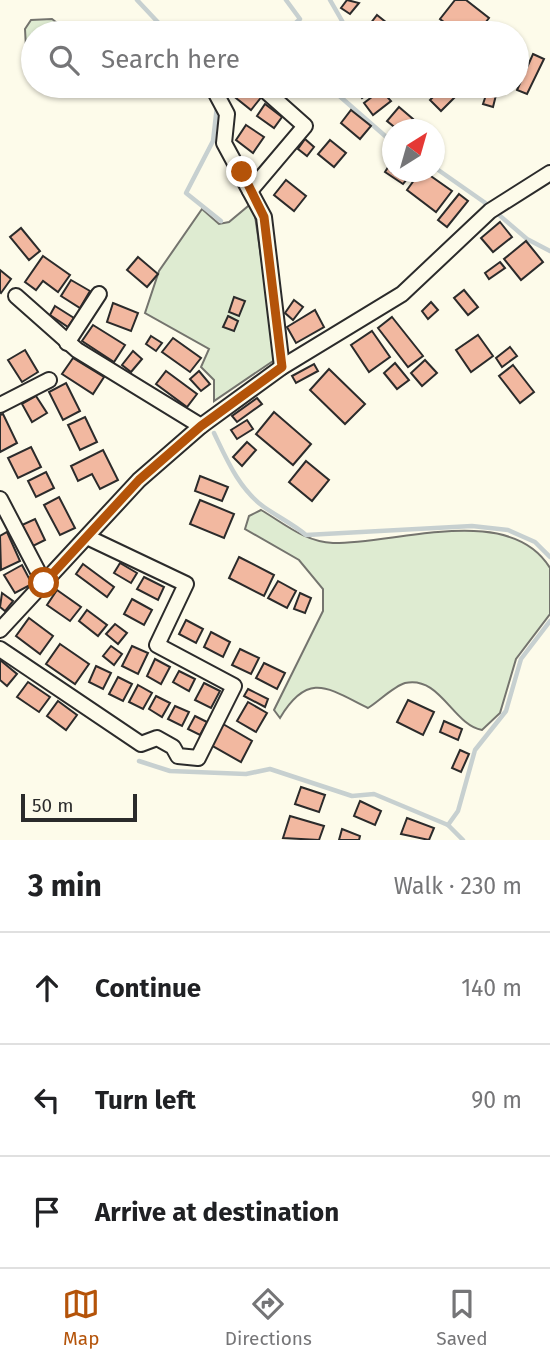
<!DOCTYPE html>
<html lang="en">
<head>
<meta charset="utf-8">
<style>
	body { margin:0; font-family:"Fira Sans",sans-serif; background:#f2f2f2; color:#202124 }
	.compass { position:absolute; left:382px; top:119px; width:63px; height:63px; border-radius:50%; background:#fff; box-shadow:0 2px 5px #0004; rotate:37deg }
	.scale { position:absolute; left:21px; bottom:18px; width:116px; box-sizing:border-box; padding-left:7px; border:4px solid #2b2b2b; border-top:0; font-size:19px; line-height:24px; white-space:nowrap; color:#2b2b2b; -webkit-text-stroke:5px #fdfbea; paint-order:stroke }
	.stop { position:absolute; width:21px; height:21px; margin:-16px; border:5px solid #b45309; border-radius:50%; background:#fff }
	.stop.end { background:#b45309; border-color:#fff; box-shadow:0 2px 7px #0008 }
	.list { margin:0; padding:0; list-style:none }
	h2 { display:flex; justify-content:space-between; align-items:center; height:91px; margin:0; padding:0 28px; font-size:30px }
	h2 small { font-size:23px; font-weight:400; color:#757577 }
	.list li { display:grid; grid-template-columns:46px 1fr auto; gap:21px; align-items:center; box-sizing:border-box; height:112px; padding:0 28px; border-top:2px solid #e0e0e0 }
	.list b { display:block; font-size:26px; white-space:nowrap }
	.list em { font-size:23px; font-style:normal; color:#757577 }
	.icon { flex:none; width:38px; height:38px; fill:none; stroke:currentColor; stroke-width:2; stroke-linecap:round; stroke-linejoin:round }
	.map { position:relative; flex:none; width:550px; height:840px; overflow:hidden }
	.search { position:absolute; background:#fff; box-shadow:0 2px 5px #0004; left:21px; right:21px; top:21px; height:77px; display:flex; align-items:center; gap:18px; box-sizing:border-box; padding:0 24px; border-radius:38px; color:#757577; font-size:26px }
	.sheet { height:427px; background:#fff }
	nav { display:flex; justify-content:space-around; align-items:center; box-sizing:border-box; height:98px; border-top:2px solid #e0e0e0; background:#fff; font-size:19px; color:#757577 }
	nav a { display:grid; justify-items:center; gap:4px }
	nav .on { color:#b45309 }
	.map>svg:first-child { display:block }
</style>
</head>
<body>
<div class="map">
<svg width="550" height="840" viewBox="0 0 550 840">
	<rect width="100%" height="100%" fill="#fdfbea"/>
	<g fill="#deebd1" stroke="#74746e" stroke-width="2">
		<path d="M 52,19 L 70,33 L 33,33 L 33,55 L 26,48 L 25,29 L 31,20 Z"/>
		<path d="M 253,202 L 276,359 L 214,401 L 214,380 L 201,367 L 209,349 L 145,313 L 159,271 L 202,209 L 219,224 L 229,222 Z"/>
		<path d="M 261,510 C 285,524 305,542 333,543 C 396,544 510,502 550,568 L 550,614 L 516,659 L 500,713 L 482,730 C 453,725 440,675 405,683 C 394,686 378,702 368,708 C 328,688 308,671 280,718 L 274,710 L 323,611 L 323,589 L 299,560 L 245,529 L 249,516 Z"/>
	</g>
	<g fill="none" stroke-linecap="round" stroke-linejoin="round">
		<g stroke="#c7d0d0" stroke-width="4.5">
			<path d="M 137,0 L 168,33"/>
			<path d="M 286,0 L 300,19 L 289,29 L 294,33"/>
			<path d="M 330,0 L 349,33"/>
			<path d="M 328,86 L 392,142"/>
			<path d="M 217,106 L 213,141 L 186,193 L 221,221"/>
			<path d="M 434,167 L 484,202 L 527,239 L 550,251"/>
			<path d="M 214,433 C 227,460 239,489 264,507 C 278,517 293,524 306,535 L 472,526 L 508,530 L 535,542 L 550,557"/>
			<path d="M 139,761 L 170,771 L 246,774 L 270,769 L 352,796 L 374,794 L 448,825 L 463,840"/>
			<path d="M 448,825 L 458,811 L 475,750 L 506,711 L 521,659 L 550,621"/>
		</g>
	</g>
	<g fill="#f2b8a0" stroke="#2b2b2b" stroke-width="2">
		<path d="M 347,0 L 359,3 L 350,14 L 341,8 Z"/>
		<path d="M 455,0 L 466,0 L 489,18 L 477,33 L 458,33 L 440,19 Z"/>
		<path d="M 377,15 L 392,27 L 387,33 L 374,33 L 367,28 Z"/>
		<path d="M 533,54 L 544,59 L 527,94 L 517,90 Z"/>
		<path d="M 237,86 L 251,86 L 263,95 L 251,110 L 231,94 Z"/>
		<path d="M 353,86 L 375,86 L 376,87 L 362,98 Z"/>
		<path d="M 489,86 L 498,87 L 493,107 L 483,104 Z"/>
		<path d="M 443,87 L 455,97 L 441,111 L 430,100 Z"/>
		<path d="M 381,90 L 391,101 L 373,115 L 364,103 Z"/>
		<path d="M 265,104 L 282,117 L 274,128 L 257,116 Z"/>
		<path d="M 399,107 L 413,119 L 405,130 L 398,130 L 387,121 Z"/>
		<path d="M 351,110 L 371,126 L 360,139 L 341,123 Z"/>
		<path d="M 246,125 L 264,137 L 253,153 L 236,140 Z"/>
		<path d="M 305,139 L 314,147 L 307,156 L 298,149 Z"/>
		<path d="M 330,140 L 346,153 L 334,167 L 318,154 Z"/>
		<path d="M 392,161 L 392,172 L 413,172 L 403,184 L 385,172 Z"/>
		<path d="M 420,172 L 425,172 L 452,191 L 436,212 L 407,190 Z"/>
		<path d="M 286,180 L 306,196 L 294,211 L 274,195 Z"/>
		<path d="M 459,194 L 468,201 L 447,227 L 438,220 Z"/>
		<path d="M 500,222 L 512,237 L 493,252 L 481,238 Z"/>
		<path d="M 21,228 L 40,251 L 29,260 L 10,237 Z"/>
		<path d="M 526,241 L 543,262 L 521,280 L 504,259 Z"/>
		<path d="M 43,256 L 70,275 L 58,292 L 43,281 L 36,290 L 25,282 Z"/>
		<path d="M 138,257 L 158,274 L 147,287 L 127,270 Z"/>
		<path d="M 500,262 L 505,268 L 489,279 L 485,273 Z"/>
		<path d="M 0,270 L 11,279 L 1,293 L 0,292 Z"/>
		<path d="M 71,280 L 90,291 L 80,308 L 61,296 Z"/>
		<path d="M 464,290 L 478,307 L 468,315 L 454,298 Z"/>
		<path d="M 234,297 L 245,301 L 239,316 L 229,312 Z"/>
		<path d="M 294,300 L 303,307 L 293,320 L 285,313 Z"/>
		<path d="M 431,302 L 438,310 L 428,319 L 422,311 Z"/>
		<path d="M 113,303 L 138,313 L 131,331 L 107,322 Z"/>
		<path d="M 55,306 L 74,318 L 68,327 L 50,315 Z"/>
		<path d="M 315,310 L 324,327 L 296,343 L 287,327 Z"/>
		<path d="M 228,316 L 238,321 L 234,331 L 223,327 Z"/>
		<path d="M 392,317 L 423,356 L 408,367 L 378,328 Z"/>
		<path d="M 93,325 L 125,345 L 114,362 L 82,341 Z"/>
		<path d="M 372,331 L 390,357 L 369,372 L 351,345 Z"/>
		<path d="M 478,335 L 493,356 L 471,372 L 456,350 Z"/>
		<path d="M 151,336 L 162,343 L 156,351 L 146,344 Z"/>
		<path d="M 173,338 L 201,358 L 190,372 L 162,352 Z"/>
		<path d="M 510,347 L 517,356 L 502,367 L 496,358 Z"/>
		<path d="M 25,350 L 38,372 L 22,382 L 8,360 Z"/>
		<path d="M 133,351 L 142,359 L 131,372 L 122,365 Z"/>
		<path d="M 73,358 L 104,377 L 93,394 L 62,374 Z"/>
		<path d="M 425,360 L 437,373 L 422,386 L 411,373 Z"/>
		<path d="M 395,363 L 409,380 L 397,389 L 384,373 Z"/>
		<path d="M 314,364 L 318,371 L 296,383 L 292,376 Z"/>
		<path d="M 513,365 L 534,392 L 520,403 L 499,376 Z"/>
		<path d="M 329,369 L 365,404 L 345,424 L 310,390 Z"/>
		<path d="M 166,371 L 197,394 L 187,407 L 156,384 Z"/>
		<path d="M 199,371 L 210,384 L 201,391 L 190,379 Z"/>
		<path d="M 66,383 L 80,411 L 63,420 L 49,392 Z"/>
		<path d="M 36,396 L 47,413 L 32,422 L 22,404 Z"/>
		<path d="M 257,398 L 262,404 L 237,422 L 232,416 Z"/>
		<path d="M 274,412 L 311,444 L 293,465 L 256,434 Z"/>
		<path d="M 3,414 L 17,443 L 0,452 L 0,415 Z"/>
		<path d="M 85,417 L 97,442 L 80,450 L 68,425 Z"/>
		<path d="M 247,420 L 253,429 L 237,439 L 231,430 Z"/>
		<path d="M 247,442 L 256,450 L 242,466 L 233,457 Z"/>
		<path d="M 31,447 L 41,467 L 18,478 L 8,458 Z"/>
		<path d="M 103,450 L 118,480 L 100,489 L 92,474 L 78,481 L 71,466 Z"/>
		<path d="M 306,461 L 329,480 L 312,501 L 289,482 Z"/>
		<path d="M 46,472 L 54,488 L 36,497 L 28,481 Z"/>
		<path d="M 200,476 L 228,487 L 222,501 L 195,491 Z"/>
		<path d="M 59,497 L 75,528 L 60,535 L 44,505 Z"/>
		<path d="M 200,500 L 234,514 L 224,538 L 190,524 Z"/>
		<path d="M 35,519 L 45,540 L 33,546 L 22,525 Z"/>
		<path d="M 7,532 L 20,561 L 1,570 L 0,536 Z"/>
		<path d="M 239,557 L 274,575 L 264,596 L 229,578 Z"/>
		<path d="M 120,563 L 137,573 L 131,583 L 114,573 Z"/>
		<path d="M 83,564 L 114,587 L 107,597 L 76,574 Z"/>
		<path d="M 22,565 L 32,584 L 15,593 L 4,575 Z"/>
		<path d="M 144,577 L 164,587 L 158,600 L 137,589 Z"/>
		<path d="M 278,581 L 296,591 L 287,608 L 268,598 Z"/>
		<path d="M 57,590 L 81,607 L 70,621 L 47,605 Z"/>
		<path d="M 2,593 L 13,601 L 5,611 L 0,607 Z"/>
		<path d="M 300,593 L 311,598 L 305,613 L 294,609 Z"/>
		<path d="M 132,599 L 152,610 L 144,625 L 124,614 Z"/>
		<path d="M 87,610 L 107,625 L 98,636 L 79,621 Z"/>
		<path d="M 29,618 L 53,636 L 40,654 L 16,636 Z"/>
		<path d="M 186,620 L 203,629 L 196,643 L 179,634 Z"/>
		<path d="M 115,624 L 127,633 L 118,644 L 106,634 Z"/>
		<path d="M 211,632 L 230,642 L 223,657 L 204,647 Z"/>
		<path d="M 60,644 L 89,664 L 75,684 L 46,664 Z"/>
		<path d="M 111,646 L 122,654 L 114,665 L 103,656 Z"/>
		<path d="M 132,646 L 148,653 L 138,674 L 122,666 Z"/>
		<path d="M 240,649 L 259,658 L 251,674 L 232,665 Z"/>
		<path d="M 155,659 L 170,667 L 161,684 L 147,676 Z"/>
		<path d="M 0,660 L 17,674 L 7,686 L 0,680 Z"/>
		<path d="M 264,663 L 285,673 L 277,689 L 256,678 Z"/>
		<path d="M 96,666 L 111,673 L 103,689 L 89,682 Z"/>
		<path d="M 179,671 L 195,679 L 189,691 L 173,682 Z"/>
		<path d="M 118,677 L 132,684 L 123,701 L 109,694 Z"/>
		<path d="M 28,682 L 50,697 L 39,712 L 17,697 Z"/>
		<path d="M 204,683 L 220,691 L 211,708 L 195,700 Z"/>
		<path d="M 138,685 L 152,693 L 143,709 L 129,702 Z"/>
		<path d="M 248,689 L 268,699 L 265,707 L 244,696 Z"/>
		<path d="M 156,696 L 170,703 L 162,717 L 149,709 Z"/>
		<path d="M 408,700 L 434,712 L 423,735 L 397,722 Z"/>
		<path d="M 58,701 L 77,715 L 66,730 L 47,716 Z"/>
		<path d="M 248,702 L 267,713 L 256,732 L 237,721 Z"/>
		<path d="M 175,706 L 189,712 L 182,726 L 168,719 Z"/>
		<path d="M 195,716 L 207,722 L 200,735 L 188,729 Z"/>
		<path d="M 444,721 L 462,729 L 458,740 L 440,732 Z"/>
		<path d="M 223,724 L 252,741 L 241,762 L 211,745 Z"/>
		<path d="M 460,750 L 469,754 L 461,772 L 452,768 Z"/>
		<path d="M 301,787 L 325,795 L 319,812 L 295,804 Z"/>
		<path d="M 360,801 L 381,811 L 375,825 L 354,816 Z"/>
		<path d="M 290,816 L 324,826 L 319,840 L 283,838 Z"/>
		<path d="M 407,818 L 434,828 L 429,840 L 401,834 Z"/>
		<path d="M 342,829 L 360,836 L 359,840 L 339,840 Z"/>
	</g>
	<g fill="none" stroke-linecap="round" stroke-linejoin="round">
		<g stroke="#2b2b2b" stroke-width="18">
			<g id="minor">
				<path d="M 212,86 L 227,114 L 224,143 L 264,217 L 282,367"/>
				<path d="M 250,191 L 305,126 L 260,86"/>
				<path d="M 16,296 L 77,350 L 201,426"/>
				<path d="M 67,343 L 99,294"/>
				<path d="M 0,405 L 49,380"/>
				<path d="M 0,499 L 44,583"/>
				<path d="M 0,630 L 139,480 L 201,426 L 282,367 L 402,294 L 490,211 L 550,173"/>
				<path d="M 0,649 L 141,744 L 157,738 L 173,747 L 178,756 L 198,758 L 234,686 L 157,645 L 186,584 L 87,537"/>
			</g>
		</g>
		<use href="#minor" stroke="#fdfbea" stroke-width="14"/>
	</g>
	<g fill="none" stroke-linecap="round" stroke-linejoin="round">
		<path stroke="#b45309" stroke-width="9" d="M 44,583 L 139,480 L 201,426 L 282,367 L 264,217 L 242,172"/>
	</g>
</svg>
<svg class="compass" viewBox="-18 -18 36 36"><path d="M0-13l5 13h-10z" fill="#e53935"/><path d="M0 13l5-13h-10z" fill="#757577"/></svg>
<div class="scale">50 m</div>
<div class="stop" style="left:44px;top:583px"></div>
<div class="stop end" style="left:242px;top:172px"></div>
<div class="search"><svg class="icon" aria-label="search" viewBox="0 0 24 24"><circle cx="10" cy="10" r="6"/><path d="M15 15l6 6"/></svg>Search here</div>
</div>
<section class="sheet">
<h2>3 min<small>Walk · 230 m</small></h2>
<ul class="list">
<li><svg class="icon" aria-label="ahead" viewBox="0 0 24 24"><path d="M12 20V5M6 11l6-6 6 6"/></svg><div><b>Continue</b></div><em>140 m</em></li>
<li><svg class="icon" aria-label="left" viewBox="0 0 24 24"><path d="M17 20v-9H6M10 6l-5 5 5 5"/></svg><div><b>Turn left</b></div><em>90 m</em></li>
<li><svg class="icon" aria-label="arrive" viewBox="0 0 24 24"><path d="M6 21V4h12l-3 4 3 4H6"/></svg><div><b>Arrive at destination</b></div></li>
</ul>
</section>
<nav>
<a class="on"><svg class="icon" aria-label="map" viewBox="0 0 24 24"><path d="M3 6l6-2 6 2 6-2v14l-6 2-6-2-6 2zM9 4v14M15 6v14"/></svg>Map</a>
<a><svg class="icon" aria-label="directions" viewBox="0 0 24 24"><path d="M12 3l9 9-9 9-9-9zM9 14v-3h6M13 9l2 2-2 2"/></svg>Directions</a>
<a><svg class="icon" aria-label="saved" viewBox="0 0 24 24"><path d="M7 4h10v16l-5-4-5 4z"/></svg>Saved</a>
</nav>
</body>
</html>
